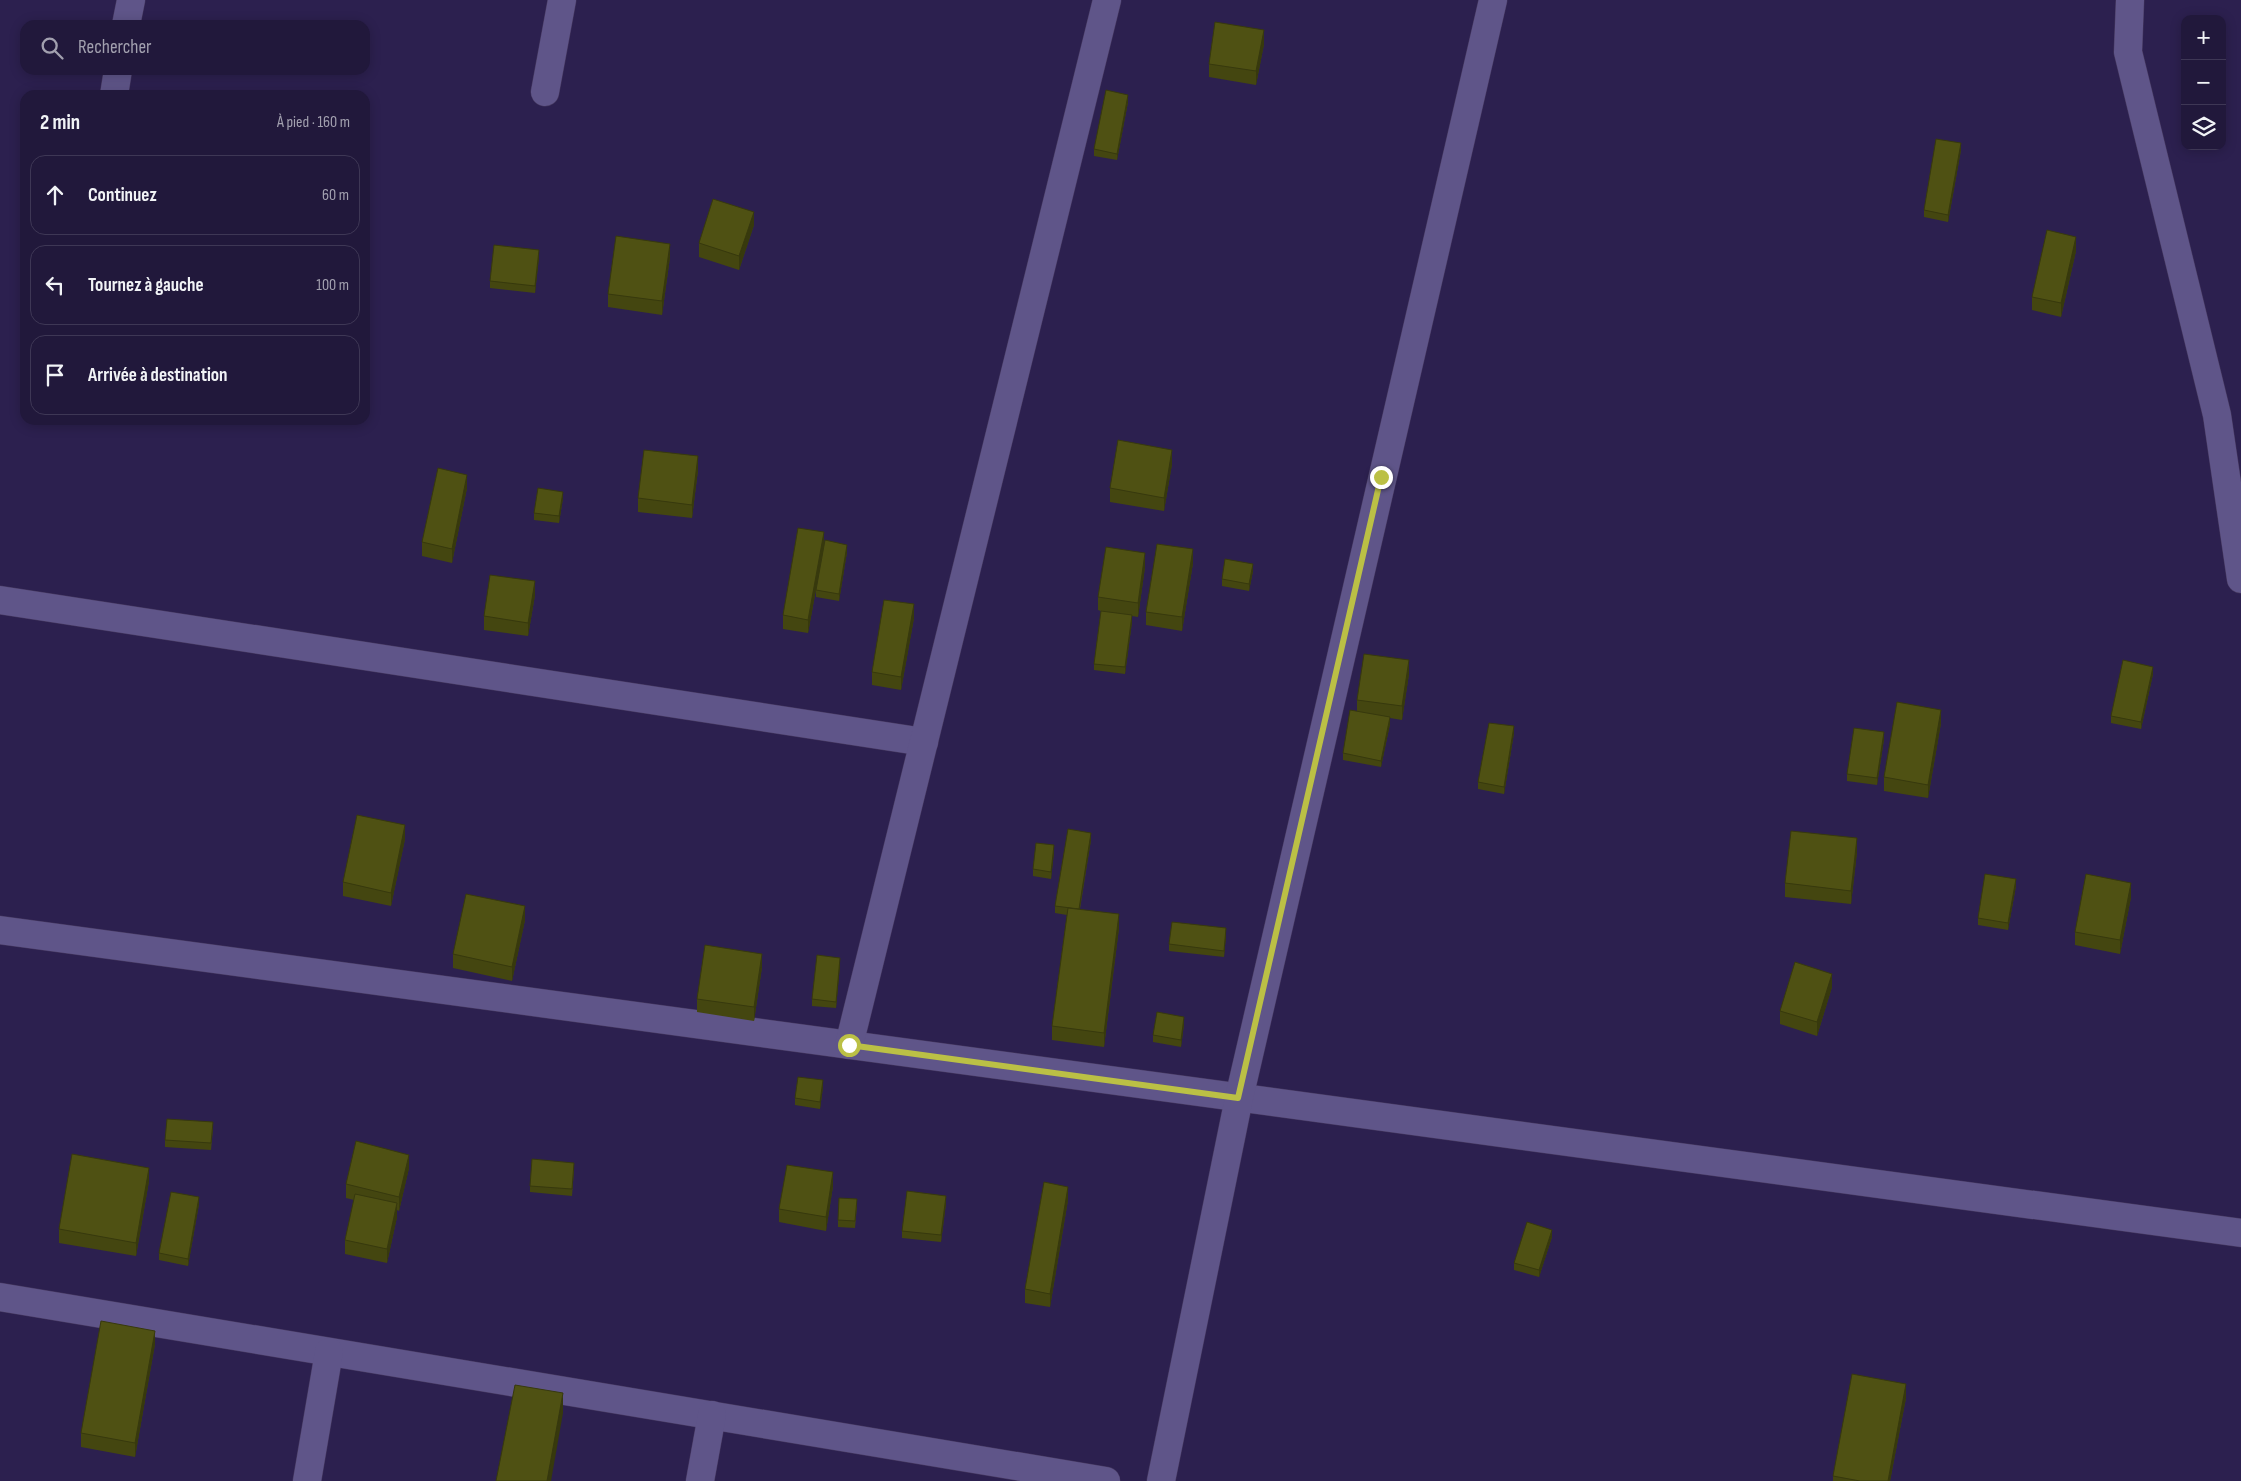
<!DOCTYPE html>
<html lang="fr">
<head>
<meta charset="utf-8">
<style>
	body { margin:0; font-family:"Sofia Sans Condensed",sans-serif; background:#292142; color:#f1f3f6 }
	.controls { position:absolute; right:15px; top:15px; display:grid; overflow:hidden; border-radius:10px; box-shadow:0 2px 12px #0003 }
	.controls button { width:45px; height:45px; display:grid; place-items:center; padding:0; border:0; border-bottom:1px solid #3e3755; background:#21183b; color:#f1f3f6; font:25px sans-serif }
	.stop { position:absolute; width:15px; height:15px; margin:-11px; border:4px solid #bbc045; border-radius:50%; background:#fff }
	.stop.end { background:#bbc045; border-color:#fff; box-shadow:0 1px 5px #0008 }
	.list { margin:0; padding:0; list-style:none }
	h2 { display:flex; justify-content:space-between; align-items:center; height:65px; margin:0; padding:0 20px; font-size:21px }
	h2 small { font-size:16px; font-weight:400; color:#a2a0af }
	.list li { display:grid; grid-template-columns:32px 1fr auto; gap:15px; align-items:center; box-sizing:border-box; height:80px; margin:0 10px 10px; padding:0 10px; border:1px solid #3e3755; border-radius:15px }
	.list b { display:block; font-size:19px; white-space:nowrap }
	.list em { font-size:16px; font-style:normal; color:#a2a0af }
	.icon { flex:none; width:28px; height:28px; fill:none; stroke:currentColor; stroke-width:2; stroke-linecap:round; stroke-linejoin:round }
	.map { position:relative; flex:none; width:2241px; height:1481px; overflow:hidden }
	.search { position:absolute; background:#21183b; box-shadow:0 2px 12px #0003; left:20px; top:20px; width:350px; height:55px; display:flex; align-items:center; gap:12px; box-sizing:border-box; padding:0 18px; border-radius:15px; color:#a2a0af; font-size:19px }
	.panel { position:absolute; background:#21183b; box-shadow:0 2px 12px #0003; left:20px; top:90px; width:350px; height:335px; border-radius:15px }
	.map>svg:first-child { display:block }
</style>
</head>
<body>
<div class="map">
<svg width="2241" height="1481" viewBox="0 0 2241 1481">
	<rect width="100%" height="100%" fill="#2c204f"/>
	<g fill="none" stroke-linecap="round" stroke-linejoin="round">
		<g stroke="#45385f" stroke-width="29">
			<g id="street">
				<path d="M 2130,0 L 2128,52 L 2217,415 L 2241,579"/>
				<path d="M 126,25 L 131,0"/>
				<path d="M 545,92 L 562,0"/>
				<path d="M 114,95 L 118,70"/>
				<path d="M 0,600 L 924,742"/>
				<path d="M 0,930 L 2241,1233"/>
				<path d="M 849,1045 L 1107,0"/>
				<path d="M 0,1297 L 1106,1481"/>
				<path d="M 307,1481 L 329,1352"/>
				<path d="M 700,1481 L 712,1415"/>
				<path d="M 1161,1481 L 1239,1098 L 1493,0"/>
			</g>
		</g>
		<use href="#street" stroke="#5f5589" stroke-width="28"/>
	</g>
	<g fill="#444610">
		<path d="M 1264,44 L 1256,85 L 1209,77 L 1209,64 Z"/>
		<path d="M 1128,102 L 1117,160 L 1094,156 L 1094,149 Z"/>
		<path d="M 1961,150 L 1948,222 L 1924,217 L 1924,210 Z"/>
		<path d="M 754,225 L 739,270 L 699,257 L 699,243 Z"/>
		<path d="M 2076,251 L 2061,317 L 2032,310 L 2032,297 Z"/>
		<path d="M 539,257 L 535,293 L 490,288 L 490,281 Z"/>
		<path d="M 670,257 L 662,315 L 608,307 L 608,294 Z"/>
		<path d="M 1172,464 L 1164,511 L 1110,502 L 1110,488 Z"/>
		<path d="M 698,470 L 692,518 L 638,512 L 638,498 Z"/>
		<path d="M 467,488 L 452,563 L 422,556 L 422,542 Z"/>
		<path d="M 563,498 L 559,523 L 534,520 L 534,513 Z"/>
		<path d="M 824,546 L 808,633 L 783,629 L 783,615 Z"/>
		<path d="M 847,552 L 839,601 L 816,597 L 816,590 Z"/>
		<path d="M 1193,563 L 1182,631 L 1146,625 L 1146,612 Z"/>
		<path d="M 1145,567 L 1138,617 L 1132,616 L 1132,622 L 1125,674 L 1094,670 L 1094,664 L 1101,611 L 1098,610 L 1098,597 Z"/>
		<path d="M 1253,571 L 1249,591 L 1222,586 L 1222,579 Z"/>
		<path d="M 535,595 L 528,636 L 484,630 L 484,616 Z"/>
		<path d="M 914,618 L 901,690 L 872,685 L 872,672 Z"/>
		<path d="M 1409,674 L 1402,720 L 1390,718 L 1390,724 L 1381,767 L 1343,760 L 1343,753 L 1357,712 L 1357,700 Z"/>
		<path d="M 2153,674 L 2141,729 L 2111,723 L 2111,716 Z"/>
		<path d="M 1941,723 L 1928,798 L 1884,791 L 1884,777 Z"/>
		<path d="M 1514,733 L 1504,794 L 1478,789 L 1478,782 Z"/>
		<path d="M 1884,739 L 1877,785 L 1847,781 L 1847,774 Z"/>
		<path d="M 405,839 L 391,906 L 343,896 L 343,882 Z"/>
		<path d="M 1091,840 L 1080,909 L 1119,928 L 1104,1047 L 1052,1040 L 1052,1026 L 1067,915 L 1055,913 L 1055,906 Z"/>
		<path d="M 1054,852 L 1051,879 L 1033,876 L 1033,869 Z"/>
		<path d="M 1857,852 L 1851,904 L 1785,897 L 1785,883 Z"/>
		<path d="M 2016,886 L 2008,930 L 1978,925 L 1978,918 Z"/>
		<path d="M 2131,897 L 2120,954 L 2075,945 L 2075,932 Z"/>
		<path d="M 525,920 L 512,981 L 453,968 L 453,954 Z"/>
		<path d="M 1226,935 L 1224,957 L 1169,951 L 1169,944 Z"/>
		<path d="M 840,965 L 836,1008 L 812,1006 L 812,999 Z"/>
		<path d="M 762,967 L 754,1021 L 697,1012 L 697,999 Z"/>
		<path d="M 1832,987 L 1817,1036 L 1780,1024 L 1780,1011 Z"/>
		<path d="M 1184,1024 L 1181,1047 L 1153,1042 L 1153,1035 Z"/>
		<path d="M 823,1087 L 820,1109 L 795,1105 L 795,1098 Z"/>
		<path d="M 213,1129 L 211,1150 L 165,1147 L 165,1140 Z"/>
		<path d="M 409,1168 L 399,1211 L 397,1210 L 397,1217 L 387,1263 L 345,1254 L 345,1240 L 354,1200 L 346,1198 L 346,1184 Z"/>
		<path d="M 574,1170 L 572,1196 L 530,1192 L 530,1186 Z"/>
		<path d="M 149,1181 L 136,1256 L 59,1243 L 59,1229 Z"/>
		<path d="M 833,1186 L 826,1231 L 779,1222 L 779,1209 Z"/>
		<path d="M 1068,1200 L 1050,1307 L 1025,1303 L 1025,1289 Z"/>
		<path d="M 946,1203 L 941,1242 L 902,1238 L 902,1231 Z"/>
		<path d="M 199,1204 L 188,1266 L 159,1260 L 159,1253 Z"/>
		<path d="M 857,1206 L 855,1228 L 838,1227 L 838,1220 Z"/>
		<path d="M 1552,1237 L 1539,1277 L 1514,1270 L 1514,1263 Z"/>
		<path d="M 155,1344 L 135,1457 L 81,1447 L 81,1433 Z"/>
		<path d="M 1906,1398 L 1890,1481 L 1833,1481 L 1833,1476 Z"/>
	</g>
	<g fill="#37390d">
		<path d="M 1264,30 L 1264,44 L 1256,85 L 1256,71 Z"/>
		<path d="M 1128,95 L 1128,102 L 1117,160 L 1117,154 Z"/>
		<path d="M 1961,143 L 1961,150 L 1948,222 L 1948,215 Z"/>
		<path d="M 754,212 L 754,225 L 739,270 L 739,256 Z"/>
		<path d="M 2076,237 L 2076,251 L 2061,317 L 2061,303 Z"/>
		<path d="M 670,244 L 670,257 L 662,315 L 662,301 Z"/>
		<path d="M 539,250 L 539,257 L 535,293 L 535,286 Z"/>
		<path d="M 1172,450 L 1172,464 L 1164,511 L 1164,498 Z"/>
		<path d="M 698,456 L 698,470 L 692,518 L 692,505 Z"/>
		<path d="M 467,475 L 467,488 L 452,563 L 452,549 Z"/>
		<path d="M 563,492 L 563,498 L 559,523 L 559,516 Z"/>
		<path d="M 824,532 L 824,546 L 808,633 L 808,620 Z"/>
		<path d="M 847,545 L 847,552 L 839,601 L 839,594 Z"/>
		<path d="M 1193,549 L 1193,563 L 1182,631 L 1182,617 Z"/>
		<path d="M 1145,553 L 1145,567 L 1138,617 L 1138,603 Z"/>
		<path d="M 1253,564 L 1253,571 L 1249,591 L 1249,584 Z"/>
		<path d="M 535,581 L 535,595 L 528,636 L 528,623 Z"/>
		<path d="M 914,604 L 914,618 L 901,690 L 901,677 Z"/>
		<path d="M 1132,615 L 1132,622 L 1125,674 L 1125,667 Z"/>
		<path d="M 1409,660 L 1409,674 L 1402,720 L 1402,706 Z"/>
		<path d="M 2153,667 L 2153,674 L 2141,729 L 2141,722 Z"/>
		<path d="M 1941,710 L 1941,723 L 1928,798 L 1928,785 Z"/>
		<path d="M 1390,717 L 1390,724 L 1381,767 L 1381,761 Z"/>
		<path d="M 1514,726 L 1514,733 L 1504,794 L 1504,787 Z"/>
		<path d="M 1884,732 L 1884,739 L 1877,785 L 1877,778 Z"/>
		<path d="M 405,825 L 405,839 L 391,906 L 391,893 Z"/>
		<path d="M 1091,833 L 1091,840 L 1078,917 L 1078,910 Z"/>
		<path d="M 1857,838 L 1857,852 L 1851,904 L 1851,891 Z"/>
		<path d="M 1054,845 L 1054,852 L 1051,879 L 1051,872 Z"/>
		<path d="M 2016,879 L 2016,886 L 2008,930 L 2008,923 Z"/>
		<path d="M 2131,883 L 2131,897 L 2120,954 L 2120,940 Z"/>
		<path d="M 525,906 L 525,920 L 512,981 L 512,967 Z"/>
		<path d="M 1119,914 L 1119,928 L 1104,1047 L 1104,1033 Z"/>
		<path d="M 1226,928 L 1226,935 L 1224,957 L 1224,951 Z"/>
		<path d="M 762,954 L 762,967 L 754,1021 L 754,1007 Z"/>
		<path d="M 840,958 L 840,965 L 836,1008 L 836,1002 Z"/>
		<path d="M 1832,974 L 1832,987 L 1817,1036 L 1817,1022 Z"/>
		<path d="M 1184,1017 L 1184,1024 L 1181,1047 L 1181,1040 Z"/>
		<path d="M 823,1080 L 823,1087 L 820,1109 L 820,1102 Z"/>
		<path d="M 409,1155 L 409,1168 L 399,1211 L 399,1197 Z"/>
		<path d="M 149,1168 L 149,1181 L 136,1256 L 136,1243 Z"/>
		<path d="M 833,1172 L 833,1186 L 826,1231 L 826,1217 Z"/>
		<path d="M 1068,1187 L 1068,1200 L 1050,1307 L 1050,1294 Z"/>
		<path d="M 946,1196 L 946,1203 L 941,1242 L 941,1235 Z"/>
		<path d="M 199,1197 L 199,1204 L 188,1266 L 188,1259 Z"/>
		<path d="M 397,1203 L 397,1217 L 387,1263 L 387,1249 Z"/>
		<path d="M 1552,1230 L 1552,1237 L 1539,1277 L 1539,1270 Z"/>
		<path d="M 155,1331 L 155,1344 L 135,1457 L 135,1443 Z"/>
		<path d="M 1906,1384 L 1906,1398 L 1890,1481 L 1888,1481 Z"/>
		<path d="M 563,1393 L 563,1413 L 551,1481 L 547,1481 Z"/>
	</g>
	<g fill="#4f5113" stroke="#37390d">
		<path d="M 1215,22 L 1264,30 L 1256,71 L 1209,64 Z"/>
		<path d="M 1106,90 L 1128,95 L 1117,154 L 1094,149 Z"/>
		<path d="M 1936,139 L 1961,143 L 1948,215 L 1924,210 Z"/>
		<path d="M 713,199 L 754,212 L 739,256 L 699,243 Z"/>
		<path d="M 2047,230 L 2076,237 L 2061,303 L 2032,297 Z"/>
		<path d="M 616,236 L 670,244 L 662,301 L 608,294 Z"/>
		<path d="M 494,245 L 539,250 L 535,286 L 490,281 Z"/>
		<path d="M 1118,440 L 1172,450 L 1164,498 L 1110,488 Z"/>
		<path d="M 644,450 L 698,456 L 692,505 L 638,498 Z"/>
		<path d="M 438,468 L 467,475 L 452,549 L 422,542 Z"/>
		<path d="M 538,488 L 563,492 L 559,516 L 534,513 Z"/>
		<path d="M 798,528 L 824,532 L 808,620 L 783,615 Z"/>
		<path d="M 825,540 L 847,545 L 839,594 L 816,590 Z"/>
		<path d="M 1157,544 L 1193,549 L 1182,617 L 1146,612 Z"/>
		<path d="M 1106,547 L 1145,553 L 1138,603 L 1098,597 Z"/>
		<path d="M 1225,559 L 1253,564 L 1249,584 L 1222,579 Z"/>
		<path d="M 490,575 L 535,581 L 528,623 L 484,616 Z"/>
		<path d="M 884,600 L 914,604 L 901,677 L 872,672 Z"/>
		<path d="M 1101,611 L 1132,615 L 1125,667 L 1094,664 Z"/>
		<path d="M 1364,654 L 1409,660 L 1402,706 L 1357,700 Z"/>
		<path d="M 2123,660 L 2153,667 L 2141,722 L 2111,716 Z"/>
		<path d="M 1897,702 L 1941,710 L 1928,785 L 1884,777 Z"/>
		<path d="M 1350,710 L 1390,717 L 1381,761 L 1343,753 Z"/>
		<path d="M 1489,723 L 1514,726 L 1504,787 L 1478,782 Z"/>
		<path d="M 1854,728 L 1884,732 L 1877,778 L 1847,774 Z"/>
		<path d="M 357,815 L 405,825 L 391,893 L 343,882 Z"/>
		<path d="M 1068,829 L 1091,833 L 1079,909 L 1055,906 Z"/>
		<path d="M 1791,831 L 1857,838 L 1851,891 L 1785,883 Z"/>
		<path d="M 1036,843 L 1054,845 L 1051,872 L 1033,869 Z"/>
		<path d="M 1985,874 L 2016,879 L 2008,923 L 1978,918 Z"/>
		<path d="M 2086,874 L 2131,883 L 2120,940 L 2075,932 Z"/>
		<path d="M 466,894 L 525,906 L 512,967 L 453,954 Z"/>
		<path d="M 1068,908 L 1119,914 L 1104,1033 L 1052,1026 Z"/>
		<path d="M 1172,922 L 1226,928 L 1224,951 L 1169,944 Z"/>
		<path d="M 705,945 L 762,954 L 754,1007 L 697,999 Z"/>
		<path d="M 817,955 L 840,958 L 836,1002 L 812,999 Z"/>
		<path d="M 1795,962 L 1832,974 L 1817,1022 L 1780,1011 Z"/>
		<path d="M 1157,1012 L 1184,1017 L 1181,1040 L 1153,1035 Z"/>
		<path d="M 798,1077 L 823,1080 L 820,1102 L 795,1098 Z"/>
		<path d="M 167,1119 L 213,1122 L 211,1143 L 165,1140 Z"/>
		<path d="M 356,1141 L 409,1155 L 399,1197 L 346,1184 Z"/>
		<path d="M 72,1154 L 149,1168 L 136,1243 L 59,1229 Z"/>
		<path d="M 532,1159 L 574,1163 L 572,1189 L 530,1186 Z"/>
		<path d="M 787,1165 L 833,1172 L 826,1217 L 779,1209 Z"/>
		<path d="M 1044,1182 L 1068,1187 L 1050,1294 L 1025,1289 Z"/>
		<path d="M 907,1191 L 946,1196 L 941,1235 L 902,1231 Z"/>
		<path d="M 171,1192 L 199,1197 L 188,1259 L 159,1253 Z"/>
		<path d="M 355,1194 L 397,1203 L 387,1249 L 345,1240 Z"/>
		<path d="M 839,1198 L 857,1199 L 855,1221 L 838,1220 Z"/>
		<path d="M 1527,1222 L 1552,1230 L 1539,1270 L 1514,1263 Z"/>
		<path d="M 101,1321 L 155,1331 L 135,1443 L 81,1433 Z"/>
		<path d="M 1852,1374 L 1906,1384 L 1888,1481 L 1860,1481 L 1833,1476 Z"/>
		<path d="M 515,1385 L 563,1393 L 547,1481 L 496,1481 Z"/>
	</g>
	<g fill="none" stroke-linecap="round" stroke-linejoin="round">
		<path stroke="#bbc045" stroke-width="6" d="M 849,1045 L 1238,1098 L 1381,477"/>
	</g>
</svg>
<div class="controls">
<button>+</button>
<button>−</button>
<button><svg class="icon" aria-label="layers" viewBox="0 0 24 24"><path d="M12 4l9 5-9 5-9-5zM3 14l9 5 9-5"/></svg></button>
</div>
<div class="stop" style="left:849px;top:1045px"></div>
<div class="stop end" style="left:1381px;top:477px"></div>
<div class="search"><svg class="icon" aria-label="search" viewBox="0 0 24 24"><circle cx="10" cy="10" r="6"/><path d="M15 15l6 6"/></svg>Rechercher</div>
<section class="panel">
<h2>2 min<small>À pied · 160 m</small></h2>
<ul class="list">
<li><svg class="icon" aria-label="ahead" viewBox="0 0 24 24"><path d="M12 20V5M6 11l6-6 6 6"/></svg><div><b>Continuez</b></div><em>60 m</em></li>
<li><svg class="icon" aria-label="left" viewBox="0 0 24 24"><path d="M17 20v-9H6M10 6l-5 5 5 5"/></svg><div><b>Tournez à gauche</b></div><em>100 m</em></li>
<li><svg class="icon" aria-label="arrive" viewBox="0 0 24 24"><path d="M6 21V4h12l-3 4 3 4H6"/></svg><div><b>Arrivée à destination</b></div></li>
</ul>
</section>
</div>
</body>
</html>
